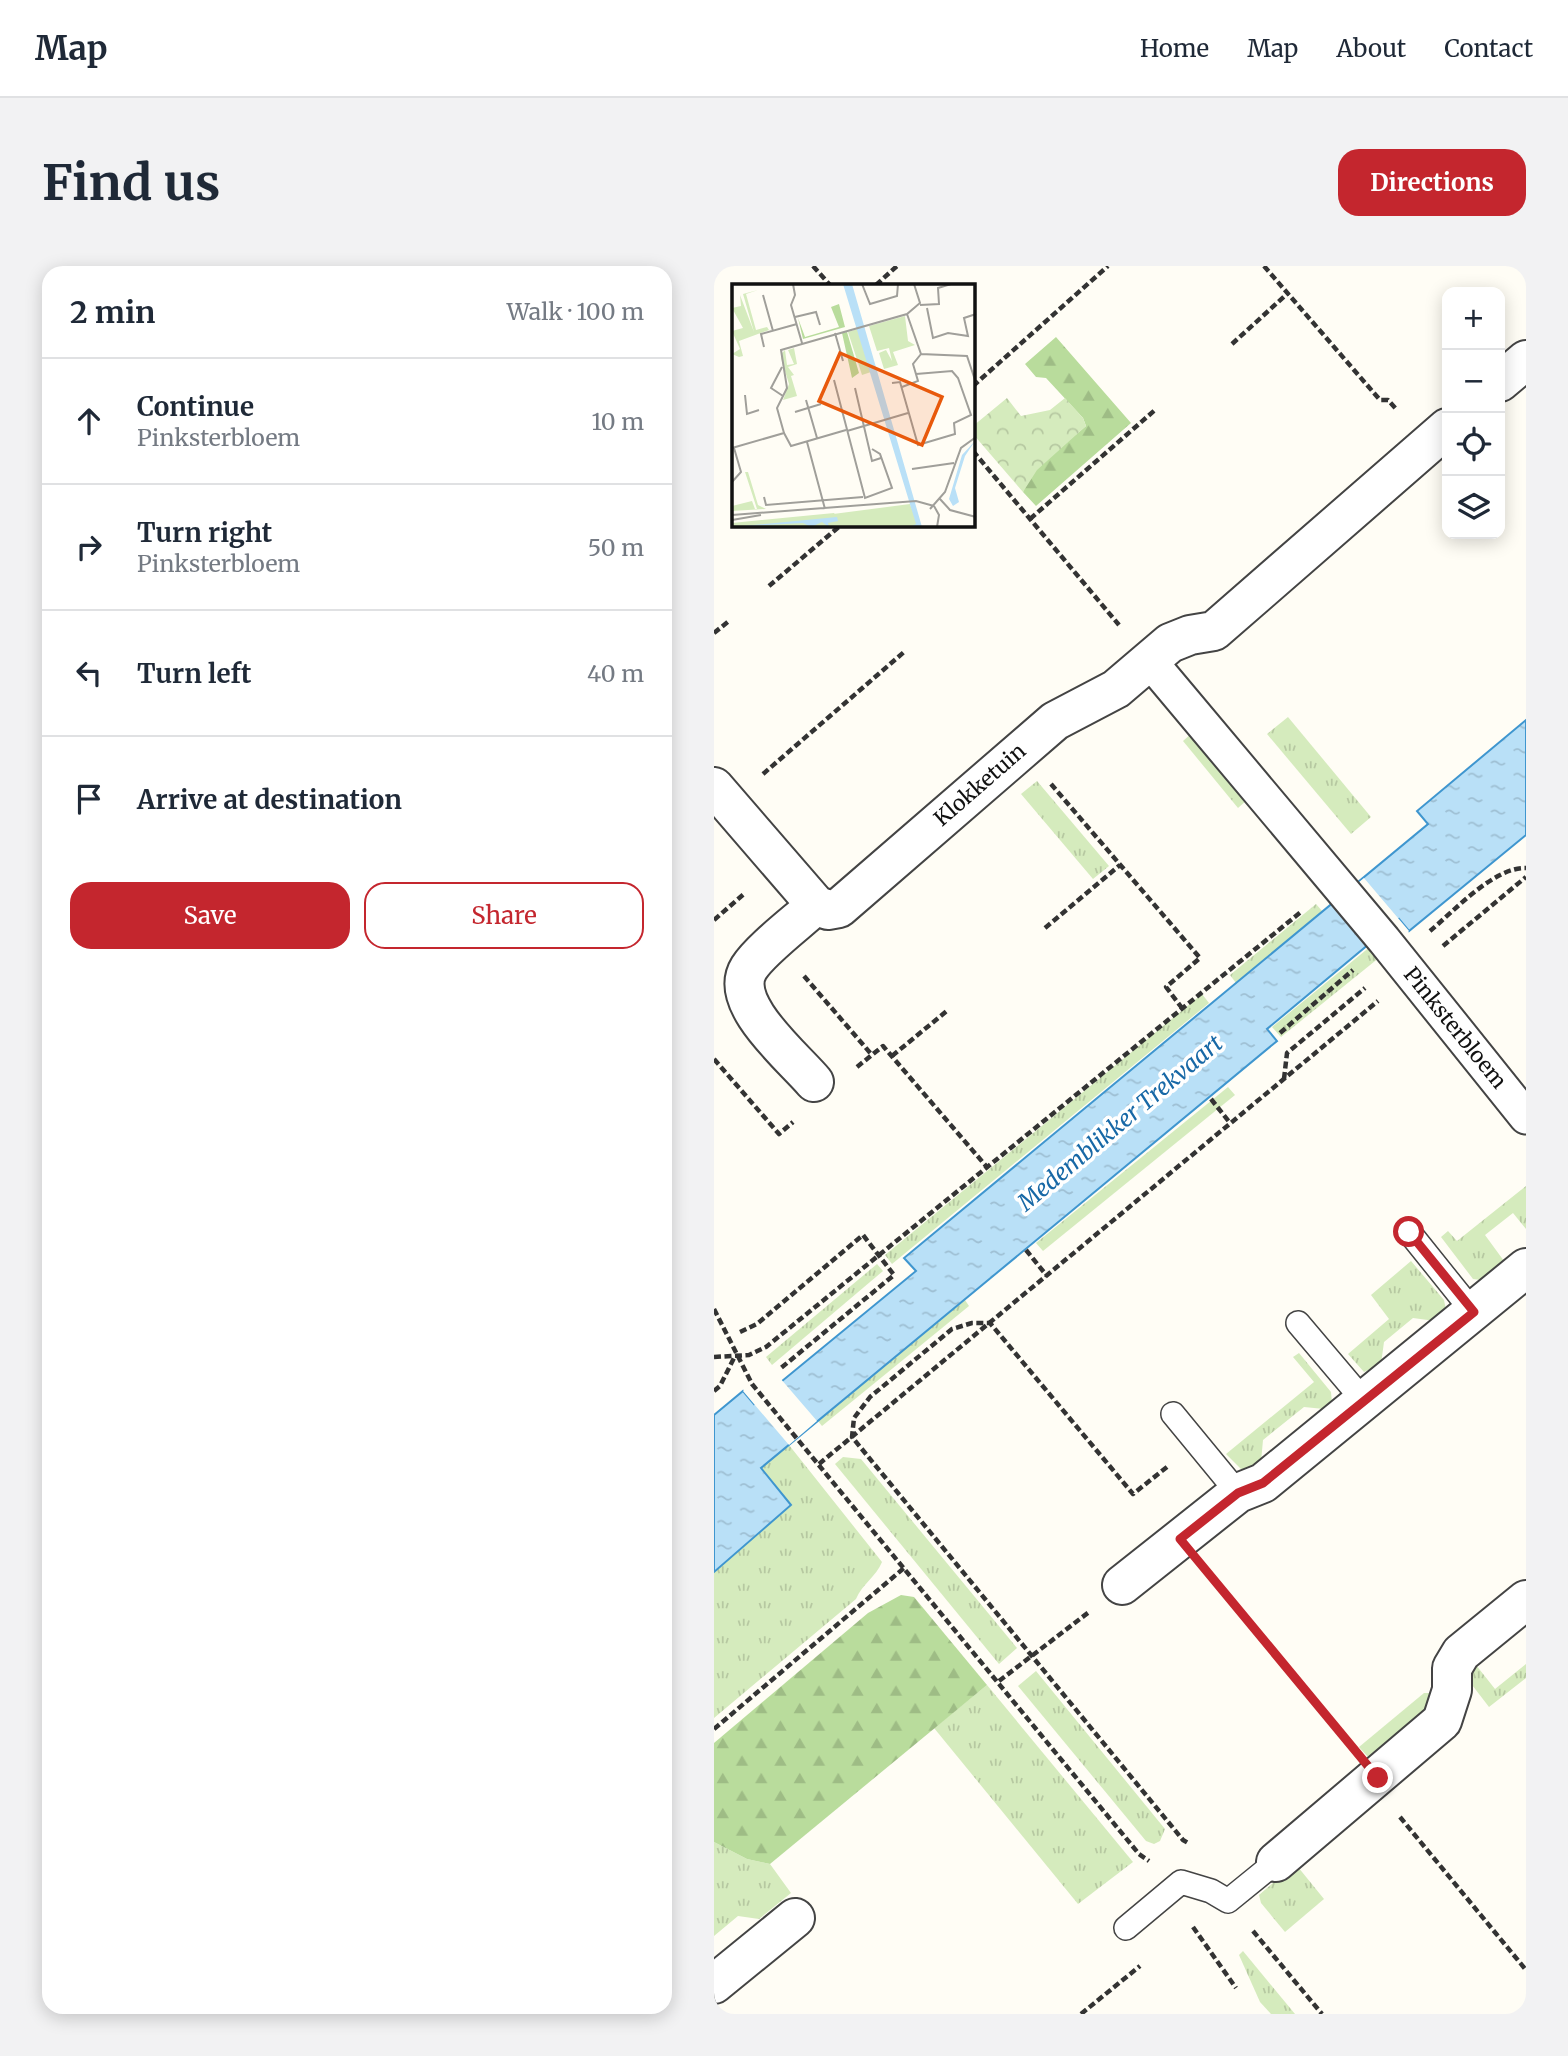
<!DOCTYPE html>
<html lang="en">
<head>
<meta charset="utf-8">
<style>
	body { margin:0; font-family:Merriweather,serif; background:#f2f2f3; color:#1f2937 }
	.controls { position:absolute; right:21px; top:21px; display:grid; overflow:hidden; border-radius:14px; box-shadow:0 4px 18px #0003 }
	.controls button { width:63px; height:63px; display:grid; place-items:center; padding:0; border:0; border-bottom:2px solid #e0e1e3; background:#fff; color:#1f2937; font:35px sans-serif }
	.stop { position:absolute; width:21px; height:21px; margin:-16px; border:5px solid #c4262e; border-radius:50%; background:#fff }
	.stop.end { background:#c4262e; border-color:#fff; box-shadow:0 2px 7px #0008 }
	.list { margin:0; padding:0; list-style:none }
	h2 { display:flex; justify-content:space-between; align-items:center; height:91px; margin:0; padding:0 28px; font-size:30px }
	h2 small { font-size:23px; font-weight:400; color:#747a83 }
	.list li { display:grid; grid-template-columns:46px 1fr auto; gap:21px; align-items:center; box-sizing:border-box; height:126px; padding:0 28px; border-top:2px solid #e0e1e3 }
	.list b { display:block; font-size:26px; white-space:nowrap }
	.list p { margin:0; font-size:23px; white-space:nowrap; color:#747a83 }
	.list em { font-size:23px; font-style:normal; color:#747a83 }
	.actions { display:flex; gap:14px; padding:21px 28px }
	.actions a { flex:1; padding:16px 0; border:2px solid #c4262e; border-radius:21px; text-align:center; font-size:24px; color:#c4262e }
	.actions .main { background:#c4262e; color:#fff }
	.icon { flex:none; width:38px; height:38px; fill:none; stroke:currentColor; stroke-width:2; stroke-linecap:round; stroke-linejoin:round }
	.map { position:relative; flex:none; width:812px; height:1748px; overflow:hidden; border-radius:21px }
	header { display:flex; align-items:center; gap:42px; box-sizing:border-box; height:98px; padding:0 35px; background:#fff; border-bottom:2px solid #e0e1e3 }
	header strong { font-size:33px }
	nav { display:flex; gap:38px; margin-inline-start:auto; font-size:24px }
	.intro { display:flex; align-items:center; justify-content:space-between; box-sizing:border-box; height:168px; padding:0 42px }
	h1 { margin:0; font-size:49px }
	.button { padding:18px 32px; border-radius:21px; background:#c4262e; color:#fff; font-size:24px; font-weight:700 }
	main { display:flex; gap:42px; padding:0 42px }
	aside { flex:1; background:#fff; border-radius:21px; box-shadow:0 4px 18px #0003 }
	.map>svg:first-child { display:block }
</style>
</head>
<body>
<header>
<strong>Map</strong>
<nav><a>Home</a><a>Map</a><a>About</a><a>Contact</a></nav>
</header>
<div class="intro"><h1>Find us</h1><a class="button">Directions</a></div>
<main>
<aside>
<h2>2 min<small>Walk · 100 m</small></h2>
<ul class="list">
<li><svg class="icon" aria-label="ahead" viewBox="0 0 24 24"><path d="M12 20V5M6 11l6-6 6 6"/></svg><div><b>Continue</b><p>Pinksterbloem</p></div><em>10 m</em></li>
<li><svg class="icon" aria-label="right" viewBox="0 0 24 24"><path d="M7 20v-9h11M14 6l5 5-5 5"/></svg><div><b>Turn right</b><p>Pinksterbloem</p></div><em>50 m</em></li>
<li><svg class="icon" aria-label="left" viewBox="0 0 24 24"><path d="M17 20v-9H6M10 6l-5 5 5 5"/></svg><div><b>Turn left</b></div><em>40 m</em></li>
<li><svg class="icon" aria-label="arrive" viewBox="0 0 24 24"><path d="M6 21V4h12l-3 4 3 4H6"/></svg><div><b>Arrive at destination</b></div></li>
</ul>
<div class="actions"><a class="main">Save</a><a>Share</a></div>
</aside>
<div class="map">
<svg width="812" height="1748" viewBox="0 0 812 1748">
	<defs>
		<pattern id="grass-tufts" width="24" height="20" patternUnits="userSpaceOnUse" patternTransform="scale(1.75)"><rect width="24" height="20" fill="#d5ebbd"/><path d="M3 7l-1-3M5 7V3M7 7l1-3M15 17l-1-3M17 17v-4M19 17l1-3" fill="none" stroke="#b6c8a1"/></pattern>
		<pattern id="forest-firs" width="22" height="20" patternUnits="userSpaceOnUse" patternTransform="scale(1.75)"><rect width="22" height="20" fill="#b9dc9c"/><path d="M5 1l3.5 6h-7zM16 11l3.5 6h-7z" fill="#9ebc85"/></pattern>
		<pattern id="park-crowns" width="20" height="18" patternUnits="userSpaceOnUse" patternTransform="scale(1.75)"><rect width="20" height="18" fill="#d5ebbd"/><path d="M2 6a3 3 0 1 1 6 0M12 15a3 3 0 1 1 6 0" fill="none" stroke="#b6c8a1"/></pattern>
		<pattern id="water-ripples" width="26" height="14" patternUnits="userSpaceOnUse" patternTransform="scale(1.75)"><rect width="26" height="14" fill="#b9e0f7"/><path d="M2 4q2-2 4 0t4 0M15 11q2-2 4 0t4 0" fill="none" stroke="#9ebfd3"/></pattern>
	</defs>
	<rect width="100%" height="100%" fill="#fffdf5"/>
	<g fill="url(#grass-tufts)">
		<path d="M 574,451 L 657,551 L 637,568 L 553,468 Z"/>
		<path d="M 478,467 L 533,534 L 524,542 L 469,475 Z"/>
		<path d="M 323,515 L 395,600 L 379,613 L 307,528 Z"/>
		<path d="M 602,638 L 609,646 L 522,717 L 516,709 Z"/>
		<path d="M 657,680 L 666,691 L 567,771 L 558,761 Z"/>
		<path d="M 488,728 L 495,737 L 178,998 L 171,989 Z"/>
		<path d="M 514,821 L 521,829 L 329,985 L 322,977 Z"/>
		<path d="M 812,920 L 812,963 L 799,947 L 771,969 L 790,995 L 767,1014 L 759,1013 L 727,971 L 734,965 L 743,975 Z"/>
		<path d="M 697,995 L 730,1034 L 732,1044 L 721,1055 L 699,1052 L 670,1076 L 667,1098 L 650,1106 L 634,1088 L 675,1053 L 657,1029 Z"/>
		<path d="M 163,998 L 169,1005 L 58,1099 L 52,1091 Z"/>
		<path d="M 251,1034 L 255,1040 L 108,1160 L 104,1155 Z"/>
		<path d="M 585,1087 L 617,1126 L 618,1137 L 610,1143 L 590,1141 L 549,1174 L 547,1196 L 530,1206 L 512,1188 L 600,1116 L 579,1091 Z"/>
		<path d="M 75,1179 L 168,1296 C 162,1311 148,1318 142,1333 L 0,1452 L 0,1306 L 77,1239 L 47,1202 Z"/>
		<path d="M 129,1191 L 147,1193 L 303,1382 L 285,1398 L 121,1198 Z"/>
		<path d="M 812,1398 L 812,1412 L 775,1441 L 755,1415 L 753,1405 L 762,1399 L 781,1423 Z"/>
		<path d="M 322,1405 L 451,1563 L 446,1575 L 440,1578 L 432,1575 L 304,1420 Z"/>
		<path d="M 273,1419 L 419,1596 L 364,1638 L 220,1462 Z"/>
		<path d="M 710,1427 L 715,1427 L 716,1431 L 712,1443 L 654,1491 L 645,1481 Z"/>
		<path d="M 0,1576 L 33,1593 L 56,1598 L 77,1627 L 45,1653 L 24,1650 L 0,1670 Z"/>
		<path d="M 584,1601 L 610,1633 L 571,1666 L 547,1637 L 545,1629 L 576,1602 Z"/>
		<path d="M 529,1685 L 581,1748 L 557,1748 L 546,1736 L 525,1689 Z"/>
	</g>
	<g fill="url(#forest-firs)">
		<path d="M 342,71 L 417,157 L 322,240 L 309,226 C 318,199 351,179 372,160 L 369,152 L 332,112 L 322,111 L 311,98 Z"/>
		<path d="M 187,1329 L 200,1331 L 273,1419 L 56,1598 L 33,1593 L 0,1576 L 0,1477 L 154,1347 Z"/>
	</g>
	<path fill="url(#park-crowns)" d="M 293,132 L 307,150 L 336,144 L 351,132 L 369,152 L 372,160 L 323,204 L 309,226 L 259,168 L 259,160 Z"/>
	<path fill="url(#water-ripples)" stroke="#3f96cf" stroke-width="2" d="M 812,454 L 812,569 L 695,665 L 685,653 L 553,763 L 563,775 L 47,1202 L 77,1239 L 0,1306 L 0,1149 L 29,1125 L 40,1138 L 202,1005 L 190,992 L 714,558 L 703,545 Z"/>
	<g fill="#fffdf5">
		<path d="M 650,612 L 695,665 L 692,668 L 684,658 L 659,679 L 622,635 Z"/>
		<path d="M 66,1112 L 103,1155 L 75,1179 L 29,1125 L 31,1123 L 40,1133 Z"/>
	</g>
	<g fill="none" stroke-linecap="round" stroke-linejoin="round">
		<g stroke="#444" stroke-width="26">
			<g id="service">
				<path d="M 695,966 L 760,1047"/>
				<path d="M 584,1057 L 650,1135"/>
				<path d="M 459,1148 L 524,1227"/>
				<path d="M 412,1662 L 467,1616 L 497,1625 L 514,1635 L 562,1596"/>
			</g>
		</g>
		<g stroke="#444" stroke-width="37">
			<path id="pedestrian" d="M 435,394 L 670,674 L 812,851"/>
		</g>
		<g stroke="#444" stroke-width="42">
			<g id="minor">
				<path d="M 786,116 L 812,94"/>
				<path d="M 0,521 L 102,639 L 114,644 L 125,642 L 341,455 L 402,423 L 456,377 L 476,369 L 500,365 L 733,162"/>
				<path d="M 100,816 C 78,790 13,737 35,702 C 47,683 85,655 102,639"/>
				<path d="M 408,1319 L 524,1227 L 549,1217 L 812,1002"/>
				<path d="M 562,1596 L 728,1455 L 738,1424 L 738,1402 L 747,1387 L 812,1334"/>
				<path d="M 0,1718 L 81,1652"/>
			</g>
		</g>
		<g stroke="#333" stroke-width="4.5" stroke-dasharray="7 3.5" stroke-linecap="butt">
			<path d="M 99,0 L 116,19"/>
			<path d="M 550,0 L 666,134 L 674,134 L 683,144"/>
			<path d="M 0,3 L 4,0"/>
			<path d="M 162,19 L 183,0"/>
			<path d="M 518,78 L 574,27"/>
			<path d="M 259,120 L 394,0"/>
			<path d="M 259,185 L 405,359"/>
			<path d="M 316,253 L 441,144"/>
			<path d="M 55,320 L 127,259"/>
			<path d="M 0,367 L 15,355"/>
			<path d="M 49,508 L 190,386"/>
			<path d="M 337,518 L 486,692 L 452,721 L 468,742"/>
			<path d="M 0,654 L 31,627"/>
			<path d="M 331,662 L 406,599"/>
			<path d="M 716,665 C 740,645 780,601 812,602"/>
			<path d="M 729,680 L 812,611"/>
			<path d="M 90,710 L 158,789"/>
			<path d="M 566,767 L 639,704"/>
			<path d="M 178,790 L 234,744"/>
			<path d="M 0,793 L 65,868 L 79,856"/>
			<path d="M 143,801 L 169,780 L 272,900"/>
			<path d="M 570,813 L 573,787 L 651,722"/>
			<path d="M 497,833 L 516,857"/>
			<path d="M 312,984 L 333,1010"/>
			<path d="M 0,1043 L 38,1118 L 425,1588 L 435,1595"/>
			<path d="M 26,1066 L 43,1058 L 149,969 L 180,1009 L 67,1102"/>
			<path d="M 0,1091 L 35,1089 L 52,1081 L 588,645"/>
			<path d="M 0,1125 L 6,1120 L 21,1090"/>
			<path d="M 105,1198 L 664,735"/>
			<path d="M 453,1201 L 419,1228 L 276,1057 L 258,1057 L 238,1063 L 156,1131 L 140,1152 L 138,1171 L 469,1574 L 474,1577"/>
			<path d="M 496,1309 L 633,1474"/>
			<path d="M 285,1415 L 375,1346"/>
			<path d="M 0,1463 L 190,1302"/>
			<path d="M 686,1551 L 812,1704"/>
			<path d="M 479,1661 L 522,1722"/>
			<path d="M 539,1665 L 608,1748"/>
			<path d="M 367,1748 L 426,1700"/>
		</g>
		<use href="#service" stroke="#fff" stroke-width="23"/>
		<use href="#pedestrian" stroke="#fff" stroke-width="33"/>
		<use href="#minor" stroke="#fff" stroke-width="38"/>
	</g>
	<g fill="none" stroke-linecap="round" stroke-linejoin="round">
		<path stroke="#c4262e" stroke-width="9" d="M 664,1512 L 466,1273 L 524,1227 L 549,1217 L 760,1046 L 695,966"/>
	</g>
	<g text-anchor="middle" stroke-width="7" stroke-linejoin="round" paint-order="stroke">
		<g font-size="21" fill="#111" stroke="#fff">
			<text transform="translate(266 519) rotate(-41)" y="7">Klokketuin</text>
			<text transform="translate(741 762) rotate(51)" y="7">Pinksterbloem</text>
		</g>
		<g font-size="23" font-style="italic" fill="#1768a6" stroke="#fff">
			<text transform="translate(406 857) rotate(-40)" y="8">Medemblikker Trekvaart</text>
		</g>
	</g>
	<g transform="translate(18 18)">
		<rect width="243" height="243" fill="#fffdf5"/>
		<path d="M 26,6 L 30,18 L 26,6 L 14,10 L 24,46 L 35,43 L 37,46 L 7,57 L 11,72 L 7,73 L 0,70 L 8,65 L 0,47 L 11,44 L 0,24 L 9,22 L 8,11 L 22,48 L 11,10 ZM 173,32 L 176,57 L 183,61 L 161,68 L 166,81 L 152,85 L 147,69 L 154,66 L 160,77 L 157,64 L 145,67 L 137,42 ZM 126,45 L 139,88 L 130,91 L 116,48 ZM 62,64 L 65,80 L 56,83 L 62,91 L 59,92 L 65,112 L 51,116 L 57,100 L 49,74 L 50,69 L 53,66 L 55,81 L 62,80 L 56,66 ZM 13,188 L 16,188 L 26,221 L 34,225 L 80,222 L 0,227 L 0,222 L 20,217 L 23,225 L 25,225 ZM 102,229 L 105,233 L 0,243 L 0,239 Z" fill="#d5ebbd"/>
		<path d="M 107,20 L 113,43 L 71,55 L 66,34 L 73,53 L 107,43 L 99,23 ZM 115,48 L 127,89 L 120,94 L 110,49 Z" fill="#b9dc9c"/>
		<path d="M 178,220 L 187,243 L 2,243 Z" fill="#d5ebbd"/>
		<path d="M 111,0 L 120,0 L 190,243 L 178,243 L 184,240 ZM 243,157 L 233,172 L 223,204 L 227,218 L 221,222 L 217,215 L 230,171 ZM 105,233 L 106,237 L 96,239 L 97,243 L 90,238 L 79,243 L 71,239 L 1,243 Z" fill="#b9e0f7"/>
		<path fill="none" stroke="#a09f9a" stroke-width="2" d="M 61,0 L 63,11 L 59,21 L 70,59M 130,0 L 138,20 L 165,12 L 166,0M 31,11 L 41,47M 188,21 L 207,20 L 206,4 L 219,0M 195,24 L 201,54 L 216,49 L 236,52 L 232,34 L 244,30M 175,30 L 189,70 L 235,72 L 244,99M 63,33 L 84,28 L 88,41M 103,49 L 111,77M 32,63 L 29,50 L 65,40M 50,83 L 39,104 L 51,112M 102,96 L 133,214 L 160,204 L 148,170 L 140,165M 160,99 L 168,98 L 186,161 L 223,150 L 222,139 L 239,131 L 226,94 L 220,87 L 184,90M 170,103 L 186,97 L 181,80 L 189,70M 123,104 L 140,177 L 149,174M 13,111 L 15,130 L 27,126M 74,116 L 85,154M 63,128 L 89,120M 115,147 L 176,129M 52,149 L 59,162 L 114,146M 75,158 L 93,225M 0,164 L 52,149 L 45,124 L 55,104 L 49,66 L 175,30 L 188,19 L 182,0M 180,185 L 222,179M 0,198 L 9,188 L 2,164M 32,213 L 34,221 L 131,213M 208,215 L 218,226 L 244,233M 202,222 L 207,231 L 205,243M 198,225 L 213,208 L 229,164 L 244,153M 0,231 L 184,217 L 202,222M 0,236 L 29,231"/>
		<path fill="#e8590c" fill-opacity="0.15" stroke="#e8590c" stroke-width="3.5" d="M 108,69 L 210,113 L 190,161 L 87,117 Z"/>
		<rect width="243" height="243" fill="none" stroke="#111" stroke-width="3.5"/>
	</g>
</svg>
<div class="controls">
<button>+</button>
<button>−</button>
<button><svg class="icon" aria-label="locate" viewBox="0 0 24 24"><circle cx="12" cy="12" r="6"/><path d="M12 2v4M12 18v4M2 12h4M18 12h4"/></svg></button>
<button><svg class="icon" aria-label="layers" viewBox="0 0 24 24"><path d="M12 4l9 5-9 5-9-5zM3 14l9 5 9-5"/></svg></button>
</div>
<div class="stop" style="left:695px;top:966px"></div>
<div class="stop end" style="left:664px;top:1512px"></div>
</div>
</main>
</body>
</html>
